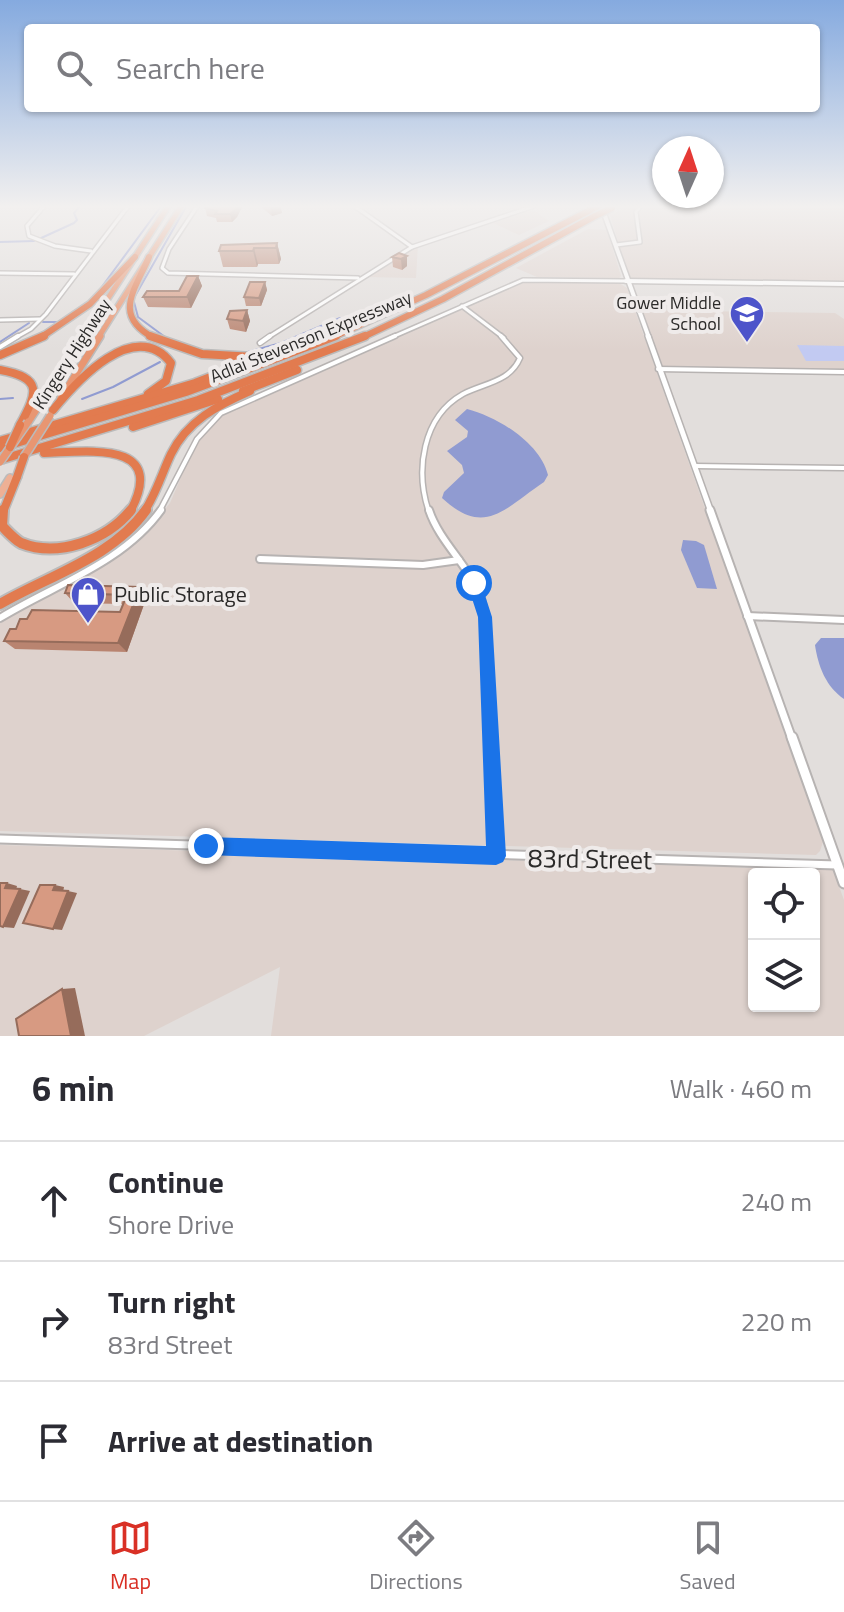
<!DOCTYPE html>
<html lang="en">
<head>
<meta charset="utf-8">
<style>
	body { margin:0; font-family:"Titillium Web",sans-serif; background:#f2f2f3; color:#2b2b33 }
	.controls { position:absolute; right:24px; bottom:24px; display:grid; overflow:hidden; border-radius:8px; box-shadow:0 2px 6px #0004 }
	.controls button { width:72px; height:72px; display:grid; place-items:center; padding:0; border:0; border-bottom:2px solid #e1e1e2; background:#fff; color:#2b2b33; font:40px sans-serif }
	.compass { position:absolute; left:652px; top:136px; width:72px; height:72px; border-radius:50%; background:#fff; box-shadow:0 2px 6px #0004; rotate:3deg }
	.stop { position:absolute; width:24px; height:24px; margin:-18px; border:6px solid #1a73e8; border-radius:50%; background:#fff }
	.stop.end { background:#1a73e8; border-color:#fff; box-shadow:0 2px 8px #0008 }
	.list { margin:0; padding:0; list-style:none }
	h2 { display:flex; justify-content:space-between; align-items:center; height:104px; margin:0; padding:0 32px; font-size:34px }
	h2 small { font-size:26px; font-weight:400; color:#7c7c81 }
	.list li { display:grid; grid-template-columns:52px 1fr auto; gap:24px; align-items:center; box-sizing:border-box; height:120px; padding:0 32px; border-top:2px solid #e1e1e2 }
	.list b { display:block; font-size:30px; white-space:nowrap }
	.list p { margin:0; font-size:26px; white-space:nowrap; color:#7c7c81 }
	.list em { font-size:26px; font-style:normal; color:#7c7c81 }
	.icon { flex:none; width:44px; height:44px; fill:none; stroke:currentColor; stroke-width:2; stroke-linecap:round; stroke-linejoin:round }
	.map { position:relative; flex:none; width:844px; height:1036px; overflow:hidden }
	.search { position:absolute; background:#fff; box-shadow:0 2px 6px #0004; left:24px; right:24px; top:24px; height:88px; display:flex; align-items:center; gap:20px; box-sizing:border-box; padding:0 28px; border-radius:8px; color:#7c7c81; font-size:30px }
	.sheet { height:464px; background:#fff }
	nav { display:flex; justify-content:space-around; align-items:center; box-sizing:border-box; height:112px; border-top:2px solid #e1e1e2; background:#fff; font-size:22px; color:#7c7c81 }
	nav a { display:grid; justify-items:center; gap:4px }
	nav .on { color:#d93025 }
	.map>svg:first-child { display:block }
</style>
</head>
<body>
<div class="map">
<svg width="844" height="1036" viewBox="0 0 844 1036">
	<rect width="100%" height="100%" fill="#e2dedc"/>
	<g fill="#ded2cd" fill-rule="evenodd">
		<path d="M 633,205 L 844,205 L 844,282 L 629,279 L 610,215 Z"/>
		<path d="M 533,210 L 549,221 L 519,235 L 493,223 Z"/>
		<path d="M 588,229 L 607,230 L 621,276 L 619,278 L 537,277 L 516,268 Z"/>
		<path d="M 418,245 L 416,278 L 362,277 Z"/>
		<path d="M 545,280 L 619,283 L 627,288 L 819,831 L 823,842 L 820,851 L 816,855 L 0,831 L 0,623 L 51,591 L 98,568 L 146,532 L 170,503 L 197,440 L 222,416 L 491,295 L 526,282 Z"/>
		<path d="M 637,310 L 835,313 L 844,319 L 844,372 L 658,369 Z"/>
		<path d="M 0,845 L 833,870 L 844,900 L 844,1036 L 271,1036 L 280,967 L 144,1036 L 0,1036 ZM 754,874 L 814,874 L 814,1006 L 754,1006 Z"/>
	</g>
	<path fill="#c2caf2" d="M 797,345 L 844,346 L 844,361 L 806,361 Z"/>
	<g fill="#909bd1">
		<path d="M 467,409 C 498,417 540,443 548,475 L 544,482 C 505,508 485,538 442,498 L 444,492 L 464,473 L 462,465 L 447,451 L 467,437 L 468,431 L 455,420 Z"/>
		<path d="M 683,540 L 696,541 L 704,545 L 717,589 L 697,588 L 681,550 Z"/>
		<path d="M 821,638 L 844,638 L 844,699 C 826,687 818,666 815,645 Z"/>
	</g>
	<g fill="none" stroke-linecap="round" stroke-linejoin="round">
		<g stroke="#909bd1" stroke-width="2">
			<path d="M 39,239 L 74,223 L 77,220 L 74,213 L 81,205"/>
			<path d="M 0,242 L 34,241"/>
			<path d="M 101,288 L 162,205"/>
			<path d="M 135,296 L 187,205"/>
			<path d="M 134,302 L 138,317 L 165,337"/>
			<path d="M 43,322 L 59,322"/>
			<path d="M 0,342 L 29,323"/>
			<path d="M 244,353 L 281,343 L 340,318"/>
			<path d="M 0,399 L 13,398"/>
			<path d="M 82,399 L 113,387 L 160,362"/>
		</g>
		<g stroke="#b7b3b2" stroke-width="6">
			<g id="minor-far3">
				<path d="M 45,205 L 27,226 L 29,236 L 55,246 L 91,251"/>
				<path d="M 198,205 L 169,249 L 162,268 L 168,273 L 358,278"/>
				<path d="M 353,205 L 412,247"/>
				<path d="M 616,245 L 640,242 L 636,212 L 641,205"/>
				<path d="M 0,273 L 74,274"/>
				<path d="M 462,306 L 504,338"/>
				<path d="M 0,320 L 40,319"/>
				<path d="M 15,338 L 31,329 L 46,314 L 129,205"/>
				<path d="M 267,338 L 412,247 L 537,205"/>
				<path d="M 390,338 L 523,280 L 626,281"/>
			</g>
		</g>
		<g stroke="#b7b3b2" stroke-width="7">
			<g id="minor-far2">
				<path d="M 260,343 L 270,336"/>
				<path d="M 0,347 L 18,336"/>
				<path d="M 658,369 L 844,372"/>
				<path d="M 695,466 L 844,468"/>
				<path d="M 159,512 L 197,439 L 221,413 L 395,336"/>
				<path d="M 429,512 C 415,471 422,417 463,394 C 484,383 510,382 520,358 L 501,336"/>
			</g>
		</g>
		<g stroke="#b7b3b2" stroke-width="10">
			<g id="minor-far1">
				<path d="M 429,510 C 439,540 464,561 478,590 C 491,619 489,703 490,739"/>
				<path d="M 260,559 L 423,565 L 459,560"/>
				<path d="M 747,616 L 844,620"/>
				<path d="M 0,618 C 54,585 123,563 161,510"/>
			</g>
		</g>
		<g stroke="#b7b3b2" stroke-width="11">
			<g id="minor">
				<path d="M 490,737 L 496,856"/>
				<path d="M 0,839 L 837,865"/>
			</g>
		</g>
		<g stroke="#b7b3b2" stroke-width="7">
			<g id="tertiary-far3">
				<path d="M 601,205 L 649,338"/>
				<path d="M 626,281 L 844,284"/>
			</g>
		</g>
		<g stroke="#b7b3b2" stroke-width="8">
			<path id="tertiary-far2" d="M 648,336 L 711,512"/>
		</g>
		<g stroke="#b7b3b2" stroke-width="11">
			<path id="tertiary-far1" d="M 710,510 L 792,739"/>
		</g>
		<g stroke="#b7b3b2" stroke-width="13">
			<path id="tertiary" d="M 792,737 L 844,883"/>
		</g>
		<g stroke="#bbb" stroke-width="10">
			<path id="primary" d="M 0,494 L 10,478"/>
		</g>
		<g stroke="#bbb" stroke-width="8">
			<g id="trunk-far1">
				<path d="M 82,338 L 169,205"/>
				<path d="M 98,338 L 182,205"/>
			</g>
		</g>
		<g stroke="#bbb" stroke-width="10">
			<g id="trunk">
				<path d="M 61,398 L 100,336"/>
				<path d="M 28,422 L 84,336"/>
			</g>
		</g>
		<g stroke="#bbb" stroke-width="9">
			<g id="motorway-far2">
				<path d="M 149,257 C 136,289 111,315 154,338"/>
				<path d="M 40,338 L 90,304 L 135,257"/>
				<path d="M 311,338 L 323,334"/>
				<path d="M 331,338 L 426,295 L 600,205"/>
				<path d="M 361,338 L 443,299 L 595,216"/>
			</g>
		</g>
		<g stroke="#bbb" stroke-width="11">
			<g id="motorway-far1">
				<path d="M 150,336 L 202,354 L 254,357"/>
				<path d="M 0,355 L 44,336"/>
				<path d="M 0,370 C 43,378 38,392 20,425"/>
				<path d="M 243,391 L 297,370"/>
				<path d="M 53,410 C 76,382 135,316 171,363 L 166,381 L 148,394"/>
				<path d="M 133,427 L 218,399"/>
				<path d="M 0,441 L 195,383 L 317,336"/>
				<path d="M 0,448 L 186,392 L 336,336"/>
				<path d="M 44,453 C 86,452 169,439 130,512"/>
				<path d="M 0,460 L 198,400 L 365,336"/>
				<path d="M 3,512 L 17,477"/>
				<path d="M 144,512 C 156,494 162,473 171,454 C 187,421 218,405 250,391"/>
			</g>
		</g>
		<g stroke="#bbb" stroke-width="14">
			<g id="motorway">
				<path d="M 3,510 L 2,526 C 8,532 14,539 21,543 C 58,558 107,540 131,510"/>
				<path d="M 0,604 C 48,576 113,557 146,510"/>
			</g>
		</g>
		<use href="#minor-far3" stroke="#fff" stroke-width="3"/>
		<use href="#minor-far2" stroke="#fff" stroke-width="4"/>
		<use href="#minor-far1" stroke="#fff" stroke-width="6"/>
		<use href="#minor" stroke="#fff" stroke-width="7"/>
		<use href="#tertiary-far3" stroke="#fff" stroke-width="4"/>
		<use href="#tertiary-far2" stroke="#fff" stroke-width="5"/>
		<use href="#tertiary-far1" stroke="#fff" stroke-width="7"/>
		<use href="#tertiary" stroke="#fff" stroke-width="9"/>
		<use href="#primary" stroke="#eeb095" stroke-width="7"/>
		<use href="#trunk-far1" stroke="#e89672" stroke-width="5"/>
		<use href="#trunk" stroke="#e89672" stroke-width="7"/>
		<use href="#motorway-far2" stroke="#e27b4f" stroke-width="6"/>
		<use href="#motorway-far1" stroke="#e27b4f" stroke-width="8"/>
		<use href="#motorway" stroke="#e27b4f" stroke-width="10"/>
		<g stroke="#bbb" stroke-width="10" stroke-linecap="butt">
			<g id="trunk-bridge">
				<path d="M 24,457 L 50,416"/>
				<path d="M 0,462 L 28,422"/>
			</g>
		</g>
		<g stroke="#bbb" stroke-width="9" stroke-linecap="butt">
			<path id="motorway-bridge-far1" d="M 595,216 L 612,208"/>
		</g>
		<g stroke="#bbb" stroke-width="11" stroke-linecap="butt">
			<g id="motorway-bridge">
				<path d="M 10,447 L 20,425"/>
				<path d="M 17,477 L 24,457"/>
			</g>
		</g>
		<use href="#trunk-bridge" stroke="#e89672" stroke-width="7"/>
		<use href="#motorway-bridge-far1" stroke="#e27b4f" stroke-width="6"/>
		<use href="#motorway-bridge" stroke="#e27b4f" stroke-width="8"/>
	</g>
	<g fill="#b98470">
		<path d="M 243,205 L 237,217 L 232,222 L 217,222 L 216,218 L 207,216 L 205,208 Z"/>
		<path d="M 259,205 L 280,205 L 282,213 L 272,216 Z"/>
		<path d="M 277,243 L 281,259 L 279,264 L 258,264 L 257,267 L 223,267 L 219,251 Z"/>
		<path d="M 407,256 L 407,266 L 402,270 L 393,267 L 392,257 Z"/>
		<path d="M 198,276 L 202,286 L 191,308 L 148,307 L 143,297 L 179,291 Z"/>
		<path d="M 265,282 L 267,290 L 261,306 L 246,306 L 244,297 Z"/>
		<path d="M 247,310 L 250,321 L 246,332 L 230,329 L 227,319 Z"/>
		<path d="M 68,585 L 147,596 L 127,652 L 15,649 L 4,641 L 27,619 L 120,612 L 123,604 L 74,603 L 65,593 Z"/>
	</g>
	<g fill="#966c5b">
		<path d="M 238,205 L 243,205 L 237,217 L 232,222 L 230,214 Z"/>
		<path d="M 280,205 L 282,213 L 272,216 L 271,208 Z"/>
		<path d="M 277,243 L 281,259 L 279,264 L 276,248 Z"/>
		<path d="M 254,248 L 258,264 L 257,267 L 253,251 Z"/>
		<path d="M 407,256 L 407,266 L 402,270 L 401,259 Z"/>
		<path d="M 198,276 L 202,286 L 191,308 L 187,297 Z"/>
		<path d="M 265,282 L 267,290 L 261,306 L 259,298 Z"/>
		<path d="M 247,310 L 250,321 L 246,332 L 243,321 Z"/>
		<path d="M 140,587 L 147,596 L 127,652 L 118,643 Z"/>
		<path d="M 7,883 L 17,886 L 16,890 L 5,888 Z"/>
		<path d="M 55,885 L 64,887 L 63,892 L 53,890 Z"/>
		<path d="M 20,889 L 30,891 L 14,928 L 3,927 Z"/>
		<path d="M 68,891 L 77,893 L 62,930 L 53,929 Z"/>
		<path d="M 75,988 L 85,1036 L 71,1036 L 62,989 Z"/>
	</g>
	<g fill="#d79a82" stroke="#966c5b" stroke-width="2">
		<path d="M 206,205 L 238,205 L 235,210 L 230,214 L 215,214 L 217,211 L 205,208 Z"/>
		<path d="M 267,205 L 280,205 L 271,208 Z"/>
		<path d="M 277,243 L 276,248 L 254,248 L 253,251 L 219,251 L 221,245 Z"/>
		<path d="M 399,253 L 407,256 L 401,259 L 392,257 Z"/>
		<path d="M 187,276 L 198,276 L 187,297 L 143,297 L 147,291 L 179,291 Z"/>
		<path d="M 250,282 L 265,282 L 259,298 L 244,297 Z"/>
		<path d="M 247,310 L 243,321 L 227,319 L 230,311 Z"/>
		<path d="M 68,585 L 140,587 L 118,643 L 4,641 L 10,629 L 16,629 L 20,619 L 27,619 L 32,610 L 120,612 L 127,595 L 65,593 Z"/>
		<path d="M 0,883 L 7,883 L 5,888 L 20,889 L 3,927 L 0,926 Z"/>
		<path d="M 40,885 L 55,885 L 53,890 L 68,891 L 53,929 L 23,923 Z"/>
		<path d="M 62,989 L 71,1036 L 19,1036 L 16,1019 Z"/>
	</g>
	<linearGradient id="sky" x2="0" y2="1"><stop stop-color="#85aadf"/><stop offset="0.59" stop-color="#f2f0ef"/><stop offset="1" stop-color="#f2f0ef" stop-opacity="0"/></linearGradient>
	<rect width="844" height="350" fill="url(#sky)"/>
	<path fill="#1a73e8" d="M 474,577 L 481,583 L 492,617 L 506,856 L 503,862 L 496,865 L 206,855 L 199,853 L 196,846 L 199,839 L 206,837 L 486,846 L 478,617 L 467,583 Z"/>
	<defs>
		<g id="school-pin" transform="scale(1.8)"><path d="M0 17L-7.5 6A9.5 9.5 0 1 1 7.5 6Z" fill="#4d54ca" stroke="#efebea"/><path d="M0-5L7-2L0 1L-7-2ZM-4 1L0 2.5L4 1V4Q0 6-4 4Z" fill="#fff"/></g>
		<g id="shop-pin" transform="scale(1.8)"><path d="M0 17L-7.5 6A9.5 9.5 0 1 1 7.5 6Z" fill="#4d54ca" stroke="#efebea"/><path d="M-5-2.5h2.3a2.7 3.5 0 0 1 5.4 0H5L5.5 6h-11ZM-1.5-2.5h3a1.5 2.3 0 0 0-3 0Z" fill="#fff"/></g>
	</defs>
	<g fill-rule="evenodd">
		<use href="#school-pin" x="747" y="313"/>
		<use href="#shop-pin" x="88" y="594"/>
	</g>
	<g text-anchor="middle" stroke-width="8" stroke-linejoin="round" paint-order="stroke">
		<g font-size="18" fill="#2b2a29" stroke="#efebea" text-anchor="end">
			<text x="721" y="309">Gower Middle<tspan x="721" dy="21">School</tspan></text>
		</g>
		<g font-size="18" fill="#2b2a29" stroke="#efebea">
			<text transform="translate(311 337) rotate(-22)" y="6">Adlai Stevenson Expressway</text>
			<text transform="translate(72 354) rotate(-57)" y="6">Kingery Highway</text>
		</g>
		<g font-size="22" fill="#2b2a29" stroke="#efebea" text-anchor="start">
			<text x="114" y="602">Public Storage</text>
		</g>
		<g font-size="26" fill="#2b2a29" stroke="#efebea">
			<text transform="translate(590 859) rotate(1)" y="9">83rd Street</text>
		</g>
	</g>
</svg>
<div class="controls">
<button><svg class="icon" aria-label="locate" viewBox="0 0 24 24"><circle cx="12" cy="12" r="6"/><path d="M12 2v4M12 18v4M2 12h4M18 12h4"/></svg></button>
<button><svg class="icon" aria-label="layers" viewBox="0 0 24 24"><path d="M12 4l9 5-9 5-9-5zM3 14l9 5 9-5"/></svg></button>
</div>
<svg class="compass" viewBox="-18 -18 36 36"><path d="M0-13l5 13h-10z" fill="#e53935"/><path d="M0 13l5-13h-10z" fill="#7c7c81"/></svg>
<div class="stop" style="left:474px;top:583px"></div>
<div class="stop end" style="left:206px;top:846px"></div>
<div class="search"><svg class="icon" aria-label="search" viewBox="0 0 24 24"><circle cx="10" cy="10" r="6"/><path d="M15 15l6 6"/></svg>Search here</div>
</div>
<section class="sheet">
<h2>6 min<small>Walk · 460 m</small></h2>
<ul class="list">
<li><svg class="icon" aria-label="ahead" viewBox="0 0 24 24"><path d="M12 20V5M6 11l6-6 6 6"/></svg><div><b>Continue</b><p>Shore Drive</p></div><em>240 m</em></li>
<li><svg class="icon" aria-label="right" viewBox="0 0 24 24"><path d="M7 20v-9h11M14 6l5 5-5 5"/></svg><div><b>Turn right</b><p>83rd Street</p></div><em>220 m</em></li>
<li><svg class="icon" aria-label="arrive" viewBox="0 0 24 24"><path d="M6 21V4h12l-3 4 3 4H6"/></svg><div><b>Arrive at destination</b></div></li>
</ul>
</section>
<nav>
<a class="on"><svg class="icon" aria-label="map" viewBox="0 0 24 24"><path d="M3 6l6-2 6 2 6-2v14l-6 2-6-2-6 2zM9 4v14M15 6v14"/></svg>Map</a>
<a><svg class="icon" aria-label="directions" viewBox="0 0 24 24"><path d="M12 3l9 9-9 9-9-9zM9 14v-3h6M13 9l2 2-2 2"/></svg>Directions</a>
<a><svg class="icon" aria-label="saved" viewBox="0 0 24 24"><path d="M7 4h10v16l-5-4-5 4z"/></svg>Saved</a>
</nav>
</body>
</html>
